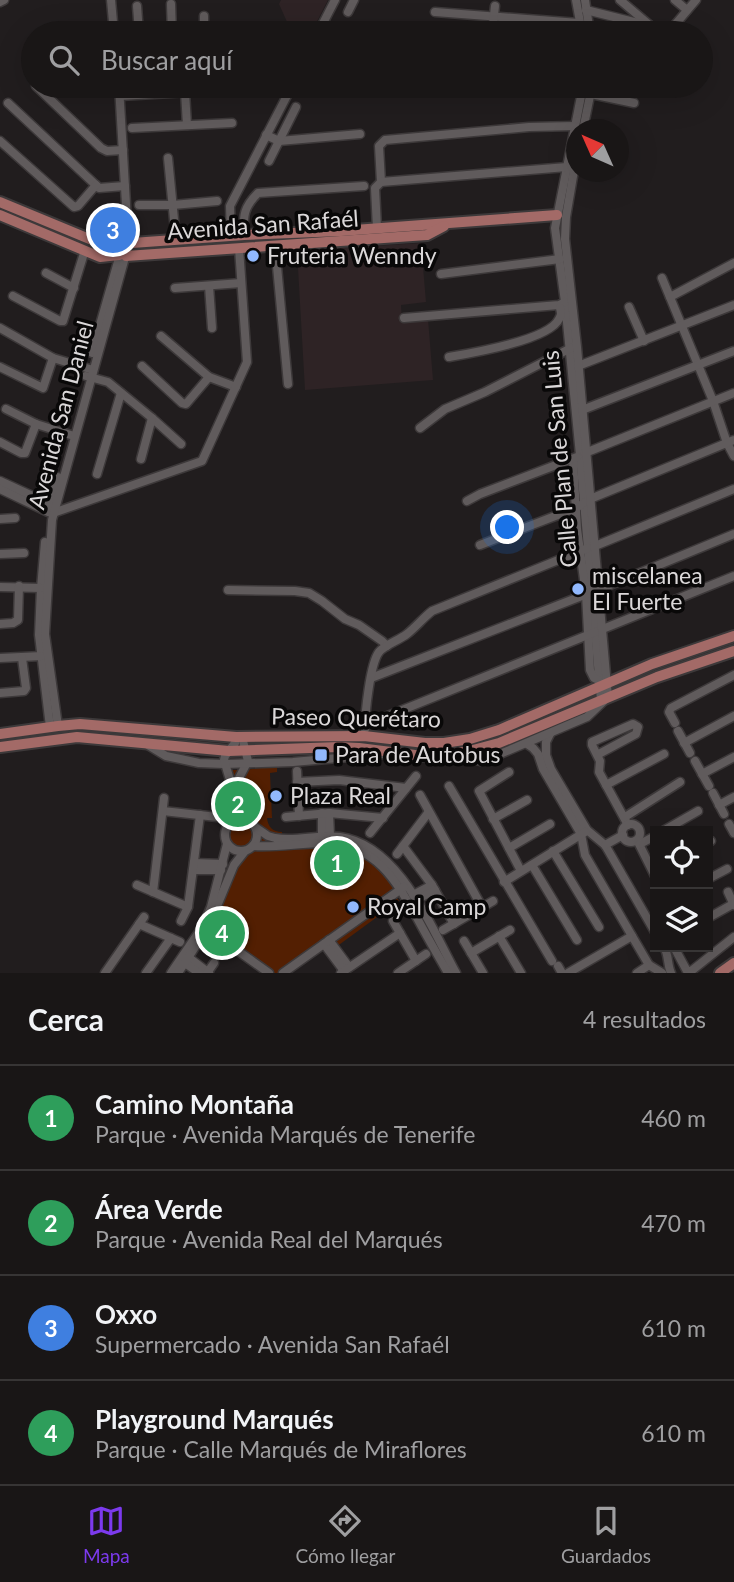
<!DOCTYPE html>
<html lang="es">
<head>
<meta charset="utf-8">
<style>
	body { margin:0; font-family:Lato,sans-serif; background:#221f1f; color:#f1f3f6 }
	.controls { position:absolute; right:21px; bottom:21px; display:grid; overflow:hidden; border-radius:0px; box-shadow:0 7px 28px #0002 }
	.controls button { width:63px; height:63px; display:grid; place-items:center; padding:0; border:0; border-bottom:2px solid #373535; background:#191616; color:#f1f3f6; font:35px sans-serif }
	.compass { position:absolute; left:566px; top:119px; width:63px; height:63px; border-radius:50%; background:#191616; box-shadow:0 7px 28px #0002; rotate:315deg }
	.you { position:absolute; left:508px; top:528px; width:24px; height:24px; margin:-18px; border:5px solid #fff; border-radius:50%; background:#1a73e8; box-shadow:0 0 0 10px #1a73e833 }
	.badge { display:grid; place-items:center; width:46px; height:46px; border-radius:50%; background:#7c3aed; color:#fff; font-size:23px; font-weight:700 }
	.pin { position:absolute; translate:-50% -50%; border:4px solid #fff; box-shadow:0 2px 7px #0006 }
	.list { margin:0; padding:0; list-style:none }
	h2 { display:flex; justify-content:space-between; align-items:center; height:91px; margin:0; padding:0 28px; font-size:30px }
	h2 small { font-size:23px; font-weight:400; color:#9f9fa1 }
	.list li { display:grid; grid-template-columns:46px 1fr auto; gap:21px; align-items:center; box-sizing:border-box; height:105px; padding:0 28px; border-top:2px solid #373535 }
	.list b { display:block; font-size:26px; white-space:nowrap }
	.list p { margin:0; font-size:23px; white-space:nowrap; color:#9f9fa1 }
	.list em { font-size:23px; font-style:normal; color:#9f9fa1 }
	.icon { flex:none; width:38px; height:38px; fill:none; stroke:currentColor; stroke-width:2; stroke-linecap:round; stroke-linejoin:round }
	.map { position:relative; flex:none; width:734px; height:973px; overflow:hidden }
	.search { position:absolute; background:#191616; box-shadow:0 7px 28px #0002; left:21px; right:21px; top:21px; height:77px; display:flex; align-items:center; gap:18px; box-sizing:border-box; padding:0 24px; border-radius:38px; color:#9f9fa1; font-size:26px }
	.sheet { height:511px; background:#191616 }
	nav { display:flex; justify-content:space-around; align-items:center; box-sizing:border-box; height:98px; border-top:2px solid #373535; background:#191616; font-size:19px; color:#9f9fa1 }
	nav a { display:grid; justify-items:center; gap:4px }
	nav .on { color:#7c3aed }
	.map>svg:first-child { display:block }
</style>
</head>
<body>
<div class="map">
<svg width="734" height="973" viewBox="0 0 734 973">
	<rect width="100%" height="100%" fill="#211d1e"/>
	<g fill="#2e2325">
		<path d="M 281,0 L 328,0 L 311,33 L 305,33 L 288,24 L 279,4 Z"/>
		<path d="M 421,243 L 426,302 L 401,305 L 402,321 L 428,319 L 433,380 L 305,390 L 297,251 Z"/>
	</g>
	<g fill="#531f02">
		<path d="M 277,767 L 277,772 L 270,773 L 272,818 L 267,818 C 268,827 273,832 282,832 L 282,839 L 353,847 L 254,846 C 260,836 256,828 251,820 L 261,818 L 240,817 L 232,820 L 230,770 C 246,770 260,768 277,767 Z"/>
		<circle cx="241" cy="836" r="14"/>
		<path d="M 329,844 L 353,848 L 383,867 L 400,889 L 280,973 L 271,973 L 215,932 L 214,929 C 221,910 234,858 252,851 C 267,844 311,845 329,844 Z"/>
		<path d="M 397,898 L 399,901 L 336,947 L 333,942 Z"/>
	</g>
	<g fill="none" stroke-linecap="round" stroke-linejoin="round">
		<g stroke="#3d393a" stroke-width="11">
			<g id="minor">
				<path d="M 111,0 L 114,33"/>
				<path d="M 576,0 L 582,33"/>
				<path d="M 585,0 L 590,33"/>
				<path d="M 620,0 L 659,33"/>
				<path d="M 675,0 L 687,10"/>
				<path d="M 0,2 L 4,0"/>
				<path d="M 171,4 L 172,33"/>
				<path d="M 137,6 L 139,33"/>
				<path d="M 586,10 L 650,26"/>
				<path d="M 348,12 L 354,0"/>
				<path d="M 435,12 L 579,23"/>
				<path d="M 204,16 L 204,33"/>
				<path d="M 318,33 L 335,0"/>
				<path d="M 492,33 L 495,6"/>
				<path d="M 668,33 L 696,0"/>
				<path d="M 36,86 L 101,148 L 107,151 L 123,150"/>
				<path d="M 299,86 L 306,88 L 308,86"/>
				<path d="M 583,86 L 555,228 L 565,302 L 580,455 L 601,700"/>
				<path d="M 185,92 L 187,125"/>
				<path d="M 591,94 L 634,103"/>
				<path d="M 120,96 L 240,89"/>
				<path d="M 8,103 L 99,188 L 125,186"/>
				<path d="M 132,128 L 232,123"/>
				<path d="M 583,130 L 592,86"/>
				<path d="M 266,135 L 279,141 L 360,134"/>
				<path d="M 0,141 L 74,207 L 78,206 L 96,185"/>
				<path d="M 168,158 L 176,240"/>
				<path d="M 269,161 L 296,107"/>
				<path d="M 381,182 L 379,146 L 385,140 L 529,127 L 575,126"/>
				<path d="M 139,205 L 173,205 L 217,201"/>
				<path d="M 377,228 L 375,188 L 381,182 L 567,167"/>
				<path d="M 244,235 C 243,215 244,207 258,193 L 364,186"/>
				<path d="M 231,236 L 230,206 L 292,86"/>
				<path d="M 275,245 L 288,384"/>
				<path d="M 46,273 L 74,288"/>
				<path d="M 441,274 L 560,259"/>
				<path d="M 662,278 L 713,401 L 727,443 L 734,456"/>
				<path d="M 209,286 L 212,328"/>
				<path d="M 175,288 L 241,283"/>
				<path d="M 13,296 L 60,321 L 63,321 L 85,250"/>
				<path d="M 670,297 L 734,263"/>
				<path d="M 629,307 L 644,341"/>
				<path d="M 404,318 L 559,305 L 565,302"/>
				<path d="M 0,328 L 53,358 L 93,370"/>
				<path d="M 161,336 L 209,377 L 236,387"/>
				<path d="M 92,353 L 121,251"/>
				<path d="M 449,357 C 472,353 549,340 559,319 C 562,314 561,313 560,308"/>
				<path d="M 142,366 L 182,403 L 186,404 L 209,377"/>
				<path d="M 578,366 L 734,305"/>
				<path d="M 0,367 L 43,388 L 53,358"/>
				<path d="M 86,376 L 108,382 L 152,418 L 181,444"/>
				<path d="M 6,409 L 36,424 L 74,436"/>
				<path d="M 582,410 L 734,351"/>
				<path d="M 420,428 L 445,409 L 485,392 L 571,348"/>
				<path d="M 0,442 L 21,453 L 25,453 L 36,424"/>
				<path d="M 585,453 L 734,393"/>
				<path d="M 141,459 L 152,418"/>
				<path d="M 573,459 L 577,529 L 586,594 L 590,670 L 594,678 L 598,680"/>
				<path d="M 97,474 L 121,393"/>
				<path d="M 0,481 L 54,506"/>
				<path d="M 0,489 L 48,512 L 53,513 L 202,461 L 247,362 L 239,248"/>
				<path d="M 467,501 L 480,494 L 577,457"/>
				<path d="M 49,508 L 58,477"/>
				<path d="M 0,519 L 15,518"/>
				<path d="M 45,542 L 41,588 L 39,635 L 50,727"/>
				<path d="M 480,545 L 576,508 L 590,499 L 734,440"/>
				<path d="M 595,546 L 734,489"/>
				<path d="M 0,554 L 24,553"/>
				<path d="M 0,587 L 41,588"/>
				<path d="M 228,590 L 295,591 L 309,593 L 322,601 L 345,619 L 359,625 L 382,641 L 387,646"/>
				<path d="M 598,590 L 734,534"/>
				<path d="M 0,624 L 13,623 L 18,620 L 19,586"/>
				<path d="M 0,658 L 42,656"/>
				<path d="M 371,678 L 592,592"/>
				<path d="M 0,693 L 24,691 L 26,688 L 22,658"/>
				<path d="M 675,723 L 669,712 L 671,708 L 734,675"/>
				<path d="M 365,725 L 734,576"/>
				<path d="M 58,726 L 45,634 L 52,520 L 129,243 L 128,238 L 119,86"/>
				<path d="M 365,729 C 365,713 370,664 379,652 C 386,644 398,641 407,634 C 416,627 423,618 432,611 L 588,548"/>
				<path d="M 678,731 L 690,753"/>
				<path d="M 550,734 L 546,742 L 546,755 L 551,769 L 587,830 L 605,845 L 608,850 L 655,932"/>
				<path d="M 242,737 L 248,761 L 239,778 L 239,787 L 251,823"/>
				<path d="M 684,743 L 734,716"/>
				<path d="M 527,744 L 533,748 L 538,754 L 543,769 L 581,834 L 585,855 L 632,936 L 649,965 L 662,973"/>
				<path d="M 148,745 L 166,756 L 199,763 L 224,764 L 293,762 L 383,754"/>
				<path d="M 456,755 L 480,761 L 493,757 L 587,717 L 608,697 L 577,347 L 565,239 L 566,217 L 576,159"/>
				<path d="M 597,755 L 636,734 L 638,727 L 633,724 L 592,742 L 592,745 L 600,761 L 599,772 L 628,825"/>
				<path d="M 695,761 L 709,786"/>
				<path d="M 297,771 L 299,816"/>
				<path d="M 509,772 L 479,791 L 521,871"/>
				<path d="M 702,774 L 734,757"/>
				<path d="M 297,782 L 339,780 L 406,788"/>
				<path d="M 606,785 L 664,754"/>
				<path d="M 449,786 L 552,961"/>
				<path d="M 713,793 L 724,814"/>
				<path d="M 420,795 L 482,907"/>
				<path d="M 719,805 L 734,797"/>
				<path d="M 163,811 L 217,817"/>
				<path d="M 322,813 L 322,837"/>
				<path d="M 329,813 L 330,836"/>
				<path d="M 286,817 L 329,813 L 383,818"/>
				<path d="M 625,817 L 680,782"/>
				<circle cx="241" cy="835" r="16"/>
				<path d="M 493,819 L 527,800"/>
				<path d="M 231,822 L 230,780 L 224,760 L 225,756 L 235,743 L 236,737"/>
				<path d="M 729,824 L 734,833"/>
				<circle cx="631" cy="833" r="9"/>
				<path d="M 255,827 L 268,836 L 275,838 C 296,842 318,834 340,837 C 399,845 431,927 456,973"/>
				<path d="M 663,831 L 698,811"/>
				<path d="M 370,833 L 416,776"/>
				<path d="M 637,840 L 655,876"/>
				<path d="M 708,843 L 711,841"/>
				<path d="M 640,844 L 655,836"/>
				<path d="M 605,845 L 623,835"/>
				<path d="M 253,846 C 278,848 304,842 329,843 C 376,846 395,879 416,916 C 426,935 437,954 448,973"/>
				<path d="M 403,846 L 432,885 L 454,924"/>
				<path d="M 509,848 L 550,824"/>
				<path d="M 553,851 L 599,927"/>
				<path d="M 397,854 L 428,813"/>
				<path d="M 194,863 L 223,864"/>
				<path d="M 532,865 L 577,940"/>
				<path d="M 193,870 L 221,870"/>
				<path d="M 708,879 L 727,869"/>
				<path d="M 504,882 L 585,832"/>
				<path d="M 137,885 L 188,907"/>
				<path d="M 153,892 L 164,798"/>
				<path d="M 728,892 L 734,905"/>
				<path d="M 413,895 L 432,885"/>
				<path d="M 416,900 L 435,890"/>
				<path d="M 215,911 L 234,865 L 245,851"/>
				<path d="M 708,918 L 733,904"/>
				<path d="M 181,921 L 188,907 L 200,815"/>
				<path d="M 393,921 L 416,961"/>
				<path d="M 139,924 L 180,942"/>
				<path d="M 203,926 L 269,973"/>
				<path d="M 443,930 L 493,901"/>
				<path d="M 499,936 L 521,973"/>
				<path d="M 329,940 L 349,967"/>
				<path d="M 464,941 L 483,973"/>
				<path d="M 324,944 L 344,971"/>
				<path d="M 664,947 C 669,955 667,964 671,973"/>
				<path d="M 674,947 L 687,971 L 690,972 L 734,937"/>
				<path d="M 471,953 L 510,930"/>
				<path d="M 188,957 L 209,973"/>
				<path d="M 185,963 L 199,973"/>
				<path d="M 558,966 L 562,973"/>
				<path d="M 105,973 L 144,917"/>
				<path d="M 146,973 L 171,938"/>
				<path d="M 171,973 L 203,926 L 211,907 L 227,844"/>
				<path d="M 178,973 L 203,935"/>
				<path d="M 207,973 L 214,963"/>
				<path d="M 283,973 L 404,887"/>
				<path d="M 341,973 L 400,933"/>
				<path d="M 398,973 L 426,954"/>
				<path d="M 568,973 L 632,936"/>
				<path d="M 637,973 L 649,965"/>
			</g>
		</g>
		<g stroke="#3d393a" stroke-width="14">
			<g id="major">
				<path d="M 0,202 L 104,245 L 244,235 L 341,231 L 557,215"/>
				<path d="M 0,215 L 100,257 L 119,255"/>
				<path d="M 126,256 L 427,235 L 444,226"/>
				<path d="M 0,734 L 58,726 L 80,724 L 236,737 L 364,736 L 425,743 L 444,743 L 470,739 L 499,730 L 652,664 L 734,636"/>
				<path d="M 0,747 L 77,737 L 229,751 L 338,747 L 359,748 L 423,756 L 449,755 L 473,750 L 499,743 L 657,677 L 734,651"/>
				<path d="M 720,973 L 734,963"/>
			</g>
		</g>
		<use href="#minor" stroke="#605b5c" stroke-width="8"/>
		<use href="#major" stroke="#a36a67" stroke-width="10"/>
	</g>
	<g fill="#91b8fd" stroke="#090808" stroke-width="2.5">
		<circle cx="253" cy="256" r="7"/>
		<circle cx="578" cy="589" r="7"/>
		<rect x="314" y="748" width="14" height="14" rx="3.5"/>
		<circle cx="276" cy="796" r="7"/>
		<circle cx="353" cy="907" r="7"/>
	</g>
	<g text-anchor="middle" stroke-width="7" stroke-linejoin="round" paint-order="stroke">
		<g font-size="23" fill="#dbd8d9" stroke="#090808">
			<text transform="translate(263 225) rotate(-4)" y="8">Avenida San Rafaél</text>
			<text transform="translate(61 415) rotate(-75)" y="8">Avenida San Daniel</text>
			<text transform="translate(560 459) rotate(-95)" y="8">Calle Plan de San Luis</text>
			<text transform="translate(356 718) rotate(1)" y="8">Paseo Querétaro</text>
		</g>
		<g font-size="23" fill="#dbd8d9" stroke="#090808" text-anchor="start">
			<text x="267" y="264">Fruteria Wenndy</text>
			<text x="592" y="584">miscelanea<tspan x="592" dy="26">El Fuerte</tspan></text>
			<text x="335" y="763">Para de Autobus</text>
			<text x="290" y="804">Plaza Real</text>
			<text x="367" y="915">Royal Camp</text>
		</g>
	</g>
</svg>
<div class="controls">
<button><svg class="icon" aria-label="locate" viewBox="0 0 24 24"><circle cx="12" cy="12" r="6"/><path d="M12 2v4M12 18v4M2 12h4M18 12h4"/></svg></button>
<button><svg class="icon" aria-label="layers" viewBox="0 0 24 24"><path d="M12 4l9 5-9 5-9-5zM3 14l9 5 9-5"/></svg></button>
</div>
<svg class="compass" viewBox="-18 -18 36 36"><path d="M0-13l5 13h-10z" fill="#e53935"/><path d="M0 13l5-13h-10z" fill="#9f9fa1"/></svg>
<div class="you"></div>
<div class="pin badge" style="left:337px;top:863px;background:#2e9e5b">1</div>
<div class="pin badge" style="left:238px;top:804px;background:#2e9e5b">2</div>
<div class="pin badge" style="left:113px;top:230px;background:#3f7fe0">3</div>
<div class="pin badge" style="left:222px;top:933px;background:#2e9e5b">4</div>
<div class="search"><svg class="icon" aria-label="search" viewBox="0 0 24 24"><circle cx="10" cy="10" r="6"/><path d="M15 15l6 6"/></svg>Buscar aquí</div>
</div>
<section class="sheet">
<h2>Cerca<small>4 resultados</small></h2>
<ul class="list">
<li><span class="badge" style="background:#2e9e5b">1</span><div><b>Camino Montaña</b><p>Parque · Avenida Marqués de Tenerife</p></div><em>460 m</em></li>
<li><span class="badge" style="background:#2e9e5b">2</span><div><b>Área Verde</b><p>Parque · Avenida Real del Marqués</p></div><em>470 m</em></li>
<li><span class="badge" style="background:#3f7fe0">3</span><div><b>Oxxo</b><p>Supermercado · Avenida San Rafaél</p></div><em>610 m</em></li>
<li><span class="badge" style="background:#2e9e5b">4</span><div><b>Playground Marqués</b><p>Parque · Calle Marqués de Miraflores</p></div><em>610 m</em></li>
</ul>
</section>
<nav>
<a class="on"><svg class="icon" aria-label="map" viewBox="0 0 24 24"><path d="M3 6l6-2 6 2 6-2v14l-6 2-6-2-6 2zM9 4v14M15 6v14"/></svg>Mapa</a>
<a><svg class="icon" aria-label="directions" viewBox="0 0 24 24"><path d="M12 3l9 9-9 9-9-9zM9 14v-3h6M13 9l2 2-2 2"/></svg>Cómo llegar</a>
<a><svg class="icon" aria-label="saved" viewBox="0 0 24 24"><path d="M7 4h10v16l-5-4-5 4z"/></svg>Guardados</a>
</nav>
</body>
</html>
